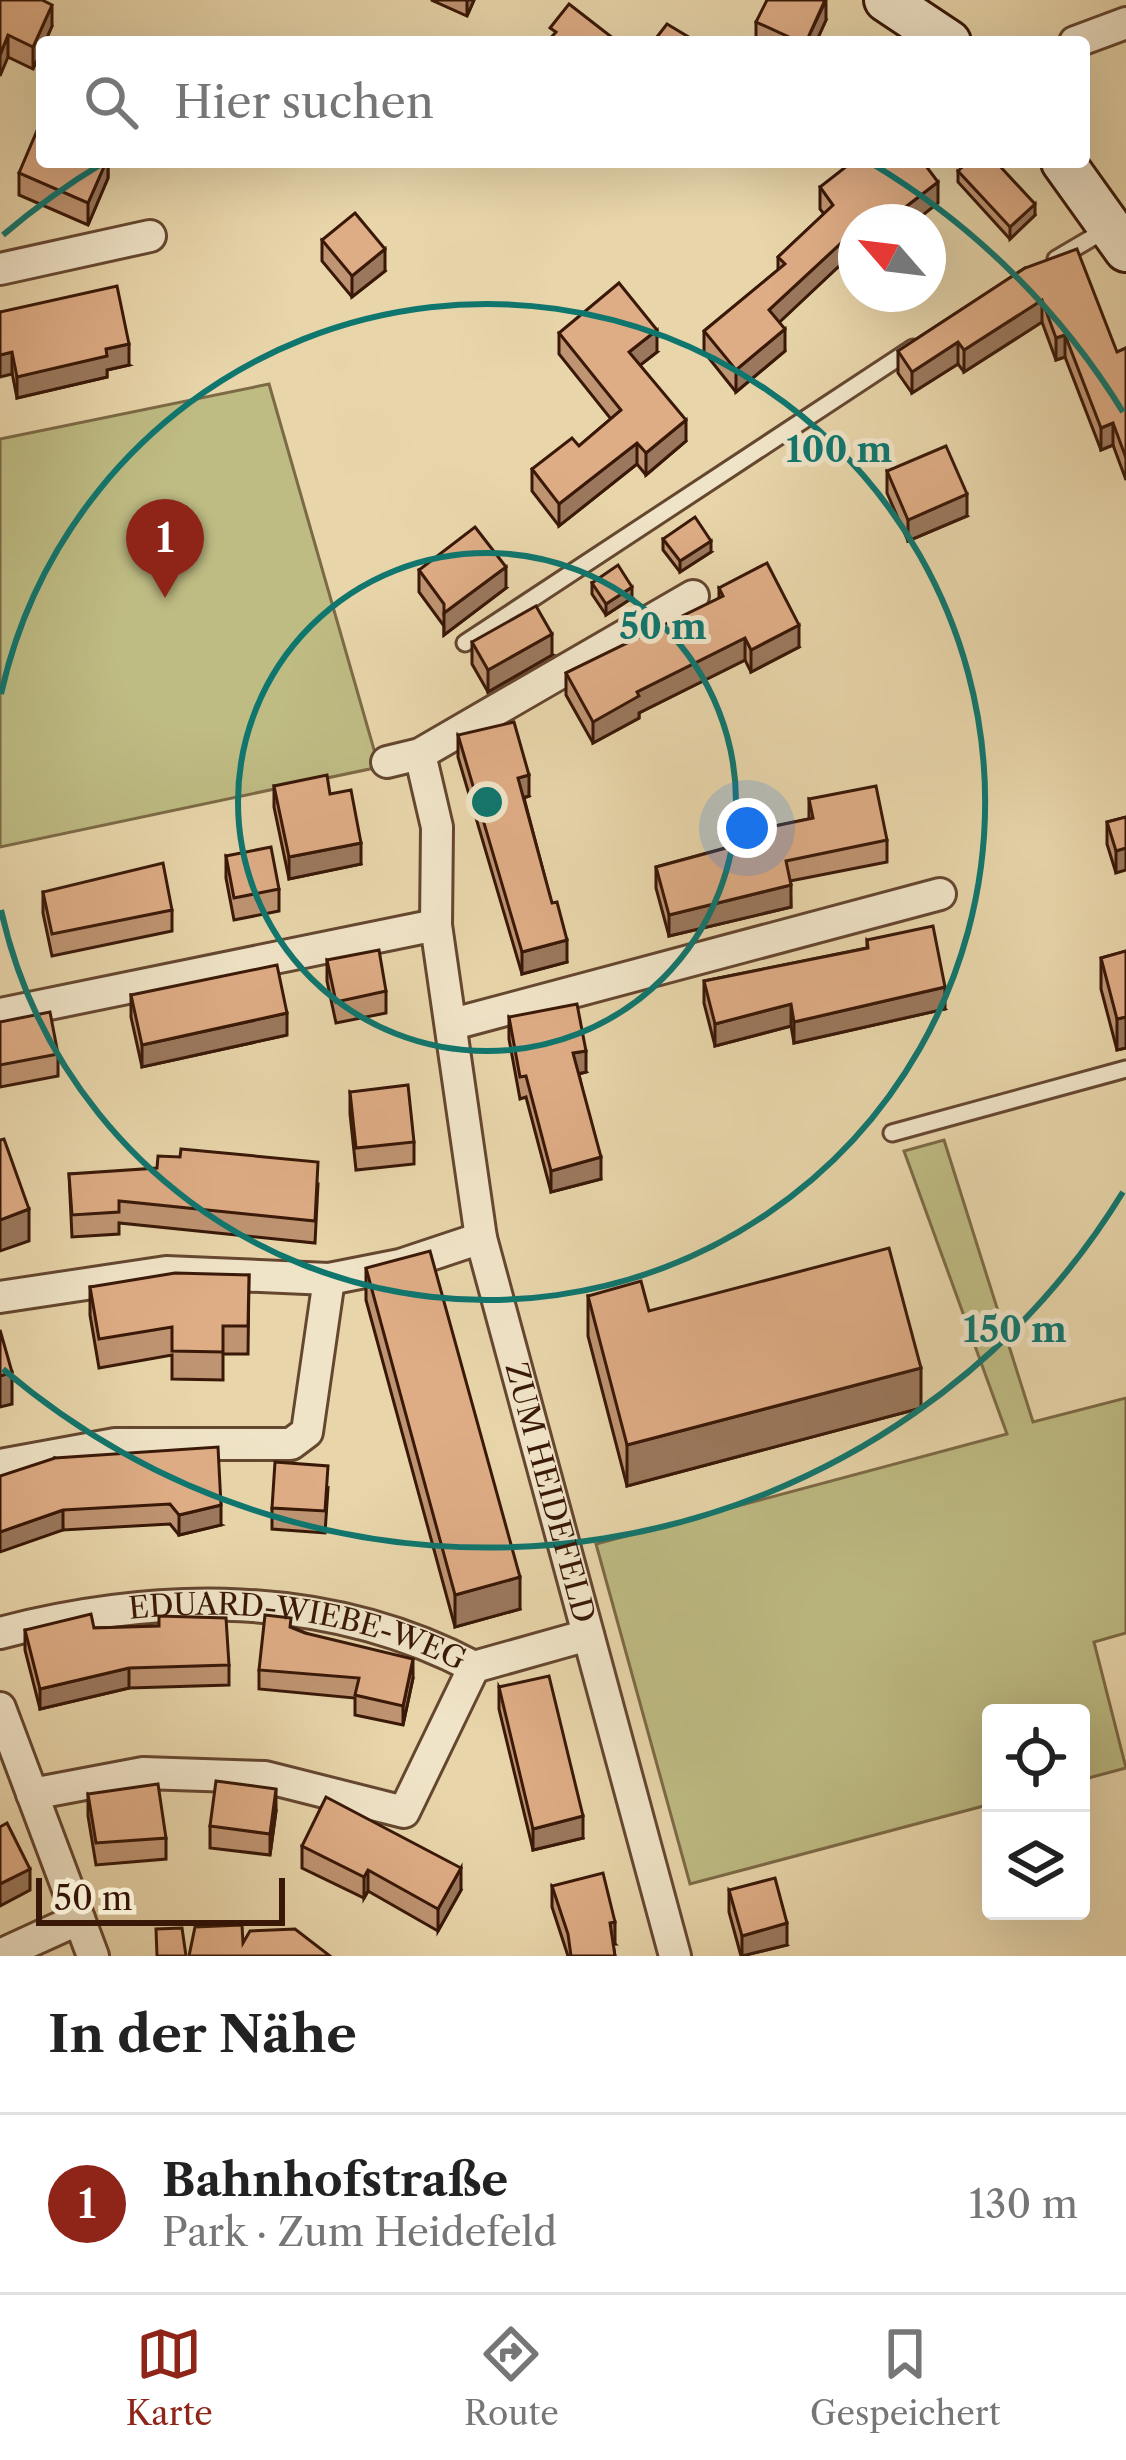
<!DOCTYPE html>
<html lang="de">
<head>
<meta charset="utf-8">
<style>
	body { margin:0; font-family:"Libre Caslon Text",serif; background:#f2f2f2; color:#222 }
	.controls { position:absolute; right:36px; bottom:36px; display:grid; overflow:hidden; border-radius:12px; box-shadow:0 12px 48px #0002 }
	.controls button { width:108px; height:108px; display:grid; place-items:center; padding:0; border:0; border-bottom:3px solid #e0e0e0; background:#fff; color:#222; font:60px sans-serif }
	.compass { position:absolute; left:838px; top:204px; width:108px; height:108px; border-radius:50%; background:#fff; box-shadow:0 12px 48px #0002; rotate:298deg }
	.scale { position:absolute; left:36px; bottom:30px; width:249px; box-sizing:border-box; padding-left:12px; border:6px solid #391808; border-top:0; font-size:33px; line-height:42px; white-space:nowrap; color:#391808; -webkit-text-stroke:9px #f0e4c8; paint-order:stroke }
	.you { position:absolute; left:747px; top:828px; width:42px; height:42px; margin:-30px; border:9px solid #fff; border-radius:50%; background:#1a73e8; box-shadow:0 0 0 18px #1a73e833 }
	.badge { display:grid; place-items:center; width:78px; height:78px; border-radius:50%; background:#8f2418; color:#fff; font-size:39px; font-weight:700 }
	.pin { position:absolute; translate:-50% -99px; filter:drop-shadow(0 3px 6px #0008) }
	.pin::after { content:''; position:absolute; top:63px; width:42px; height:36px; background:inherit; clip-path:polygon(0 0,100% 0,50% 100%) }
	.list { margin:0; padding:0; list-style:none }
	h2 { display:flex; justify-content:space-between; align-items:center; height:156px; margin:0; padding:0 48px; font-size:51px }
	h2 small { font-size:39px; font-weight:400; color:#767676 }
	.list li { display:grid; grid-template-columns:78px 1fr auto; gap:36px; align-items:center; box-sizing:border-box; height:180px; padding:0 48px; border-top:3px solid #e0e0e0 }
	.list b { display:block; font-size:45px; white-space:nowrap }
	.list p { margin:0; font-size:39px; white-space:nowrap; color:#767676 }
	.list em { font-size:39px; font-style:normal; color:#767676 }
	.icon { flex:none; width:66px; height:66px; fill:none; stroke:currentColor; stroke-width:2; stroke-linecap:round; stroke-linejoin:round }
	.map { position:relative; flex:none; width:1126px; height:1956px; overflow:hidden }
	.search { position:absolute; background:#fff; box-shadow:0 12px 48px #0002; left:36px; right:36px; top:36px; height:132px; display:flex; align-items:center; gap:30px; box-sizing:border-box; padding:0 42px; border-radius:12px; color:#767676; font-size:45px }
	.sheet { height:336px; background:#fff }
	nav { display:flex; justify-content:space-around; align-items:center; box-sizing:border-box; height:168px; border-top:3px solid #e0e0e0; background:#fff; font-size:33px; color:#767676 }
	nav a { display:grid; justify-items:center; gap:6px }
	nav .on { color:#8f2418 }
	.map>svg:first-child { display:block }
</style>
</head>
<body>
<div class="map">
<svg width="1126" height="1956" viewBox="0 0 1126 1956">
	<rect width="100%" height="100%" fill="#e8d5aa"/>
	<filter id="stains"><feTurbulence type="fractalNoise" baseFrequency=".00167" numOctaves="4"/><feColorMatrix values="0 0 0 0 .2 0 0 0 0 .09 0 0 0 0 .02 0 0 0 .5 -.17"/></filter>
	<radialGradient id="worn" r=".72"><stop offset=".6" stop-color="#630" stop-opacity="0"/><stop offset="1" stop-color="#630" stop-opacity=".3"/></radialGradient>
	<g fill="#bebb83" stroke="#7c6a46" stroke-width="3">
		<path d="M 269,384 L 379,767 L 0,847 L 0,439 Z"/>
		<path d="M 944,1140 L 1033,1422 L 1126,1398 L 1126,1633 L 1094,1642 L 1126,1768 L 1081,1780 L 1081,1713 L 991,1713 L 991,1804 L 690,1884 L 596,1544 L 1007,1434 L 904,1151 Z"/>
	</g>
	<g fill="none" stroke-linecap="round" stroke-linejoin="round">
		<g stroke="#654730" stroke-width="21">
			<g id="lane">
				<path d="M 1056,259 L 1107,229"/>
				<path d="M 465,643 L 913,348"/>
				<path d="M 892,1133 L 1126,1069"/>
			</g>
		</g>
		<g stroke="#654730" stroke-width="36">
			<g id="street">
				<path d="M 1075,42 L 1126,23"/>
				<path d="M 0,269 L 150,236"/>
				<path id="s1" d="M 420,754 L 437,827 L 436,925 L 481,1238 L 675,1956"/>
				<path d="M 387,762 L 420,754 L 693,596"/>
				<path d="M 0,1014 L 436,925"/>
				<path d="M 453,1024 L 940,894"/>
				<path d="M 0,1297 L 166,1272 L 329,1279 L 400,1265 L 481,1238"/>
				<path d="M 0,1465 L 115,1444 L 291,1444 L 307,1432 L 329,1279"/>
				<path id="s2" d="M 0,1633 C 158,1592 326,1589 474,1667 L 588,1635"/>
				<path d="M 0,1708 L 93,1956"/>
				<path d="M 32,1794 L 143,1773 L 265,1777 L 404,1812 L 474,1667"/>
				<path d="M 0,1955 L 79,1919"/>
			</g>
		</g>
		<g stroke="#391808" stroke-width="48">
			<g id="secondary">
				<path d="M 886,0 L 949,42"/>
				<path d="M 1063,162 L 1126,250"/>
			</g>
		</g>
		<use href="#lane" stroke="#f0e4c8" stroke-width="15"/>
		<use href="#street" stroke="#f0e4c8" stroke-width="30"/>
		<use href="#secondary" stroke="#f0e4c8" stroke-width="42"/>
	</g>
	<g fill="#bf9472" stroke="#391808" stroke-width="3">
		<path d="M 0,0 L 52,26 L 45,42 L 42,42 L 33,69 L 8,57 Z"/>
		<path d="M 431,0 L 474,0 L 467,16 Z"/>
		<path d="M 826,20 L 816,42 L 756,42 L 756,22 Z"/>
		<path d="M 108,162 L 108,178 L 88,225 L 19,195 L 19,173 Z"/>
		<path d="M 958,171 L 1035,215 L 1010,239 L 958,182 Z"/>
		<path d="M 820,187 L 938,203 L 856,222 L 856,255 L 854,252 L 779,322 L 785,351 L 736,392 L 704,352 L 704,331 L 778,270 L 778,257 L 824,214 L 820,209 Z"/>
		<path d="M 322,240 L 385,271 L 352,297 L 322,261 Z"/>
		<path d="M 1025,268 L 1117,352 L 1126,348 L 1126,480 L 1113,445 L 1101,450 L 1065,357 L 1056,360 L 1042,322 L 964,372 L 958,364 L 912,393 L 898,373 L 898,351 Z"/>
		<path d="M 0,312 L 129,365 L 107,370 L 107,377 L 17,398 Z"/>
		<path d="M 559,333 L 657,352 L 640,365 L 686,441 L 646,475 L 637,464 L 559,526 L 532,491 L 532,469 L 579,446 L 611,419 L 559,354 Z"/>
		<path d="M 887,471 L 967,516 L 908,541 L 887,493 Z"/>
		<path d="M 663,539 L 711,552 L 680,572 L 663,550 Z"/>
		<path d="M 419,570 L 506,588 L 444,635 L 444,626 L 419,592 Z"/>
		<path d="M 592,583 L 632,598 L 606,615 L 592,594 Z"/>
		<path d="M 719,588 L 799,647 L 751,672 L 745,660 L 639,713 L 639,718 L 593,743 L 566,695 L 566,673 L 719,599 Z"/>
		<path d="M 472,642 L 552,655 L 488,692 L 472,664 Z"/>
		<path d="M 458,735 L 529,796 L 524,798 L 567,962 L 522,974 L 458,757 Z"/>
		<path d="M 274,786 L 330,794 L 361,864 L 289,879 L 274,807 Z"/>
		<path d="M 809,799 L 887,840 L 887,862 L 790,881 L 791,907 L 669,936 L 656,888 L 656,867 L 736,845 L 736,834 L 809,819 Z"/>
		<path d="M 1126,817 L 1116,873 L 1107,844 L 1107,822 Z"/>
		<path d="M 226,856 L 279,889 L 279,911 L 234,920 L 226,878 Z"/>
		<path d="M 43,892 L 172,910 L 172,931 L 52,956 L 43,913 Z"/>
		<path d="M 867,940 L 945,1009 L 794,1043 L 791,1026 L 715,1046 L 704,1003 L 704,981 L 867,948 Z"/>
		<path d="M 1126,951 L 1126,1048 L 1117,1050 L 1101,989 L 1101,958 Z"/>
		<path d="M 327,960 L 386,991 L 386,1013 L 336,1023 L 327,981 Z"/>
		<path d="M 131,995 L 287,1035 L 142,1067 L 131,1017 Z"/>
		<path d="M 509,1017 L 586,1072 L 579,1074 L 601,1179 L 551,1192 L 526,1097 L 520,1099 L 509,1039 Z"/>
		<path d="M 0,1022 L 58,1054 L 58,1076 L 0,1087 Z"/>
		<path d="M 350,1092 L 414,1142 L 414,1164 L 356,1170 L 350,1114 Z"/>
		<path d="M 69,1174 L 318,1184 L 315,1243 L 119,1223 L 119,1234 L 72,1237 Z"/>
		<path d="M 366,1268 L 520,1609 L 455,1627 L 366,1300 Z"/>
		<path d="M 249,1275 L 248,1354 L 223,1354 L 223,1380 L 172,1379 L 172,1355 L 99,1368 L 90,1315 L 90,1287 Z"/>
		<path d="M 588,1296 L 649,1311 L 921,1408 L 627,1486 L 588,1336 Z"/>
		<path d="M 55,1458 L 221,1525 L 179,1535 L 170,1524 L 63,1530 Z"/>
		<path d="M 328,1488 L 325,1533 L 272,1529 L 272,1508 Z"/>
		<path d="M 159,1626 L 229,1665 L 229,1685 L 129,1688 L 40,1709 L 25,1650 L 25,1630 Z"/>
		<path d="M 291,1627 L 413,1678 L 403,1725 L 355,1715 L 355,1698 L 259,1689 L 259,1670 Z"/>
		<path d="M 499,1687 L 583,1838 L 533,1850 L 499,1709 Z"/>
		<path d="M 88,1794 L 166,1838 L 166,1859 L 96,1865 L 88,1816 Z"/>
		<path d="M 276,1811 L 270,1855 L 210,1848 L 210,1826 Z"/>
		<path d="M 302,1846 L 461,1890 L 438,1931 L 368,1891 L 364,1898 L 302,1868 Z"/>
		<path d="M 552,1886 L 615,1944 L 613,1944 L 615,1956 L 568,1956 L 552,1907 Z"/>
		<path d="M 729,1890 L 787,1945 L 741,1956 L 729,1912 Z"/>
	</g>
	<g fill="#9b785d" stroke="#391808" stroke-width="3">
		<path d="M 467,0 L 474,0 L 467,16 Z"/>
		<path d="M 826,0 L 826,20 L 816,42 L 806,42 Z"/>
		<path d="M 52,5 L 52,26 L 45,42 L 42,42 L 42,49 L 33,69 L 33,47 Z"/>
		<path d="M 8,35 L 8,57 L 0,76 L 0,55 Z"/>
		<path d="M 106,162 L 108,162 L 108,178 L 88,225 L 88,203 Z"/>
		<path d="M 938,182 L 938,203 L 914,222 L 886,222 Z"/>
		<path d="M 1035,204 L 1035,215 L 1010,239 L 1010,227 Z"/>
		<path d="M 854,231 L 854,252 L 769,332 L 769,310 Z"/>
		<path d="M 385,249 L 385,271 L 352,297 L 352,276 Z"/>
		<path d="M 1042,300 L 1042,322 L 964,372 L 964,350 Z"/>
		<path d="M 785,329 L 785,351 L 736,392 L 736,370 Z"/>
		<path d="M 657,330 L 657,352 L 629,374 L 629,352 Z"/>
		<path d="M 1065,335 L 1065,357 L 1056,360 L 1056,338 Z"/>
		<path d="M 958,342 L 958,364 L 912,393 L 912,372 Z"/>
		<path d="M 129,344 L 129,365 L 107,370 L 107,377 L 17,398 L 17,377 L 106,349 Z"/>
		<path d="M 12,352 L 12,374 L 0,377 L 0,355 Z"/>
		<path d="M 686,420 L 686,441 L 646,475 L 646,453 Z"/>
		<path d="M 1113,423 L 1113,445 L 1101,450 L 1101,428 Z"/>
		<path d="M 637,443 L 637,464 L 559,526 L 559,504 Z"/>
		<path d="M 967,494 L 967,516 L 908,541 L 908,520 Z"/>
		<path d="M 711,541 L 711,552 L 680,572 L 680,561 Z"/>
		<path d="M 506,567 L 506,588 L 444,635 L 444,613 Z"/>
		<path d="M 632,587 L 632,598 L 606,615 L 606,604 Z"/>
		<path d="M 799,625 L 799,647 L 751,672 L 751,650 Z"/>
		<path d="M 552,634 L 552,655 L 488,692 L 488,670 Z"/>
		<path d="M 745,638 L 745,660 L 639,713 L 639,718 L 593,743 L 593,722 L 637,692 Z"/>
		<path d="M 529,775 L 529,796 L 518,799 L 518,778 Z"/>
		<path d="M 361,843 L 361,864 L 289,879 L 289,857 Z"/>
		<path d="M 1126,848 L 1126,870 L 1116,873 L 1116,851 Z"/>
		<path d="M 791,885 L 791,907 L 669,936 L 669,915 Z"/>
		<path d="M 567,940 L 567,962 L 522,974 L 522,952 Z"/>
		<path d="M 945,987 L 945,1009 L 794,1043 L 794,1022 Z"/>
		<path d="M 791,1004 L 791,1026 L 715,1046 L 715,1024 Z"/>
		<path d="M 287,1013 L 287,1035 L 142,1067 L 142,1045 Z"/>
		<path d="M 1126,1017 L 1126,1048 L 1117,1050 L 1117,1019 Z"/>
		<path d="M 586,1051 L 586,1072 L 573,1075 L 573,1053 Z"/>
		<path d="M 601,1157 L 601,1179 L 551,1192 L 551,1171 Z"/>
		<path d="M 29,1209 L 29,1241 L 0,1251 L 0,1220 Z"/>
		<path d="M 921,1368 L 921,1408 L 627,1486 L 627,1445 Z"/>
		<path d="M 12,1372 L 12,1404 L 0,1407 L 0,1376 Z"/>
		<path d="M 221,1505 L 221,1525 L 179,1535 L 179,1515 Z"/>
		<path d="M 63,1510 L 63,1530 L 0,1552 L 0,1532 Z"/>
		<path d="M 520,1577 L 520,1609 L 455,1627 L 455,1595 Z"/>
		<path d="M 413,1659 L 413,1678 L 403,1725 L 403,1706 Z"/>
		<path d="M 129,1668 L 129,1688 L 40,1709 L 40,1689 Z"/>
		<path d="M 276,1789 L 276,1811 L 270,1855 L 270,1834 Z"/>
		<path d="M 583,1816 L 583,1838 L 533,1850 L 533,1829 Z"/>
		<path d="M 461,1868 L 461,1890 L 438,1931 L 438,1909 Z"/>
		<path d="M 30,1869 L 30,1890 L 0,1906 L 0,1884 Z"/>
		<path d="M 368,1870 L 368,1891 L 364,1898 L 364,1877 Z"/>
		<path d="M 615,1922 L 615,1944 L 610,1945 L 610,1923 Z"/>
		<path d="M 787,1923 L 787,1945 L 742,1956 L 742,1936 Z"/>
	</g>
	<g fill="#deac85" stroke="#391808" stroke-width="3">
		<path d="M 0,0 L 42,0 L 52,5 L 33,47 L 8,35 L 0,55 Z"/>
		<path d="M 767,0 L 825,0 L 806,42 L 800,42 L 756,22 Z"/>
		<path d="M 569,4 L 618,42 L 547,42 L 556,32 L 550,28 Z"/>
		<path d="M 667,24 L 697,42 L 653,42 Z"/>
		<path d="M 39,126 L 42,128 L 42,162 L 106,162 L 88,203 L 19,173 Z"/>
		<path d="M 852,162 L 923,162 L 938,182 L 886,222 L 856,222 L 856,234 L 854,231 L 769,310 L 785,329 L 736,370 L 704,331 L 785,264 L 778,257 L 833,205 L 820,187 Z"/>
		<path d="M 968,162 L 996,162 L 1035,204 L 1010,227 L 958,171 Z"/>
		<path d="M 355,213 L 385,249 L 352,276 L 322,240 Z"/>
		<path d="M 1077,249 L 1117,352 L 1126,348 L 1126,458 L 1113,423 L 1101,428 L 1065,335 L 1056,338 L 1042,300 L 964,350 L 958,342 L 912,372 L 898,351 L 1025,268 Z"/>
		<path d="M 619,283 L 657,330 L 629,352 L 686,420 L 646,453 L 637,443 L 559,504 L 532,469 L 572,438 L 579,446 L 621,410 L 559,333 Z"/>
		<path d="M 117,286 L 129,344 L 106,349 L 107,356 L 17,377 L 12,352 L 0,355 L 0,312 Z"/>
		<path d="M 946,446 L 967,494 L 908,520 L 887,471 Z"/>
		<path d="M 695,517 L 711,541 L 680,561 L 663,539 Z"/>
		<path d="M 475,527 L 506,567 L 444,613 L 444,604 L 419,570 Z"/>
		<path d="M 767,563 L 799,625 L 751,650 L 745,638 L 637,692 L 639,696 L 593,722 L 566,673 L 723,596 L 719,588 Z"/>
		<path d="M 618,565 L 632,587 L 606,604 L 592,583 Z"/>
		<path d="M 536,606 L 552,634 L 488,670 L 472,642 Z"/>
		<path d="M 514,722 L 529,775 L 518,778 L 552,903 L 557,902 L 567,940 L 522,952 L 458,735 Z"/>
		<path d="M 327,775 L 330,794 L 351,790 L 361,843 L 289,857 L 274,786 Z"/>
		<path d="M 876,786 L 887,840 L 786,861 L 791,885 L 669,915 L 656,867 L 738,845 L 736,834 L 813,818 L 809,799 Z"/>
		<path d="M 1126,817 L 1126,848 L 1116,851 L 1107,822 Z"/>
		<path d="M 271,847 L 279,889 L 234,898 L 226,856 Z"/>
		<path d="M 163,863 L 172,910 L 52,934 L 43,892 Z"/>
		<path d="M 933,926 L 945,987 L 794,1022 L 791,1004 L 715,1024 L 704,981 L 868,948 L 867,940 Z"/>
		<path d="M 379,950 L 386,991 L 336,1002 L 327,960 Z"/>
		<path d="M 1126,951 L 1126,1017 L 1117,1019 L 1101,958 Z"/>
		<path d="M 277,965 L 287,1013 L 142,1045 L 131,995 Z"/>
		<path d="M 577,1004 L 586,1051 L 573,1053 L 601,1157 L 551,1171 L 526,1076 L 520,1077 L 509,1017 Z"/>
		<path d="M 50,1012 L 58,1054 L 0,1065 L 0,1022 Z"/>
		<path d="M 408,1085 L 414,1142 L 356,1148 L 350,1092 Z"/>
		<path d="M 4,1139 L 29,1209 L 0,1220 L 0,1140 Z"/>
		<path d="M 181,1149 L 318,1162 L 315,1221 L 119,1201 L 119,1212 L 72,1215 L 69,1174 L 157,1168 L 158,1156 L 180,1157 Z"/>
		<path d="M 889,1248 L 921,1368 L 627,1445 L 588,1296 L 641,1281 L 649,1311 Z"/>
		<path d="M 430,1251 L 520,1577 L 455,1595 L 366,1268 Z"/>
		<path d="M 175,1273 L 249,1275 L 248,1326 L 223,1326 L 223,1352 L 172,1351 L 172,1327 L 99,1339 L 90,1287 Z"/>
		<path d="M 0,1330 L 12,1372 L 0,1376 Z"/>
		<path d="M 218,1447 L 221,1505 L 179,1515 L 170,1504 L 63,1510 L 0,1532 L 0,1476 L 55,1458 Z"/>
		<path d="M 275,1462 L 328,1466 L 325,1511 L 272,1508 Z"/>
		<path d="M 91,1614 L 94,1628 L 159,1626 L 159,1616 L 226,1618 L 229,1665 L 129,1668 L 40,1689 L 25,1630 Z"/>
		<path d="M 265,1615 L 291,1618 L 290,1627 L 305,1633 L 413,1659 L 403,1706 L 355,1695 L 359,1678 L 259,1670 Z"/>
		<path d="M 549,1676 L 583,1816 L 533,1829 L 499,1687 Z"/>
		<path d="M 216,1781 L 276,1789 L 270,1834 L 210,1826 Z"/>
		<path d="M 158,1784 L 166,1838 L 96,1843 L 88,1794 Z"/>
		<path d="M 326,1797 L 461,1868 L 438,1909 L 368,1870 L 364,1877 L 302,1846 Z"/>
		<path d="M 7,1823 L 30,1869 L 0,1884 L 0,1827 Z"/>
		<path d="M 603,1873 L 615,1922 L 610,1923 L 615,1956 L 571,1956 L 568,1934 L 552,1886 Z"/>
		<path d="M 775,1878 L 787,1923 L 742,1936 L 729,1890 Z"/>
		<path d="M 242,1925 L 243,1943 L 250,1931 L 295,1929 L 330,1956 L 189,1956 L 195,1927 Z"/>
		<path d="M 182,1928 L 186,1956 L 157,1956 L 156,1929 Z"/>
	</g>
	<g fill="none" stroke="#0f766e" stroke-width="6">
		<circle cx="487" cy="802" r="249"/>
		<path d="M1 694A498 498 0 1 1 1 910"/>
		<path d="M1123 1192A746 746 0 0 1 3 1369M3 235A746 746 0 0 1 103 163M871 163A746 746 0 0 1 1123 412"/>
	</g>
	<g text-anchor="middle" stroke-width="10" stroke-linejoin="round" paint-order="stroke">
		<g font-size="30" fill="#391808" stroke="#f0e4c8">
			<text dy="10" stroke="none"><textPath href="#s1" startOffset="753">ZUM HEIDEFELD</textPath></text>
			<text dy="10" stroke="none"><textPath href="#s2" startOffset="303">EDUARD-WIEBE-WEG</textPath></text>
		</g>
	</g>
	<circle cx="487" cy="802" r="18" fill="#0f766e" stroke="#f0e4c8" stroke-width="6"/>
	<g font-size="36" text-anchor="middle" font-weight="bold" fill="#0f766e" stroke="#f0e4c8" stroke-width="10" stroke-linejoin="round" paint-order="stroke">
		<text x="839" y="462">100 m</text>
		<text x="663" y="639">50 m</text>
		<text x="1015" y="1342">150 m</text>
	</g>
	<rect width="100%" height="100%" filter="url(#stains)"/>
	<rect width="100%" height="100%" fill="url(#worn)"/>
</svg>
<div class="controls">
<button><svg class="icon" aria-label="locate" viewBox="0 0 24 24"><circle cx="12" cy="12" r="6"/><path d="M12 2v4M12 18v4M2 12h4M18 12h4"/></svg></button>
<button><svg class="icon" aria-label="layers" viewBox="0 0 24 24"><path d="M12 4l9 5-9 5-9-5zM3 14l9 5 9-5"/></svg></button>
</div>
<svg class="compass" viewBox="-18 -18 36 36"><path d="M0-13l5 13h-10z" fill="#e53935"/><path d="M0 13l5-13h-10z" fill="#767676"/></svg>
<div class="scale">50 m</div>
<div class="you"></div>
<div class="pin badge" style="left:165px;top:598px">1</div>
<div class="search"><svg class="icon" aria-label="search" viewBox="0 0 24 24"><circle cx="10" cy="10" r="6"/><path d="M15 15l6 6"/></svg>Hier suchen</div>
</div>
<section class="sheet">
<h2>In der Nähe<small></small></h2>
<ul class="list">
<li><span class="badge">1</span><div><b>Bahnhofstraße</b><p>Park · Zum Heidefeld</p></div><em>130 m</em></li>
</ul>
</section>
<nav>
<a class="on"><svg class="icon" aria-label="map" viewBox="0 0 24 24"><path d="M3 6l6-2 6 2 6-2v14l-6 2-6-2-6 2zM9 4v14M15 6v14"/></svg>Karte</a>
<a><svg class="icon" aria-label="directions" viewBox="0 0 24 24"><path d="M12 3l9 9-9 9-9-9zM9 14v-3h6M13 9l2 2-2 2"/></svg>Route</a>
<a><svg class="icon" aria-label="saved" viewBox="0 0 24 24"><path d="M7 4h10v16l-5-4-5 4z"/></svg>Gespeichert</a>
</nav>
</body>
</html>
